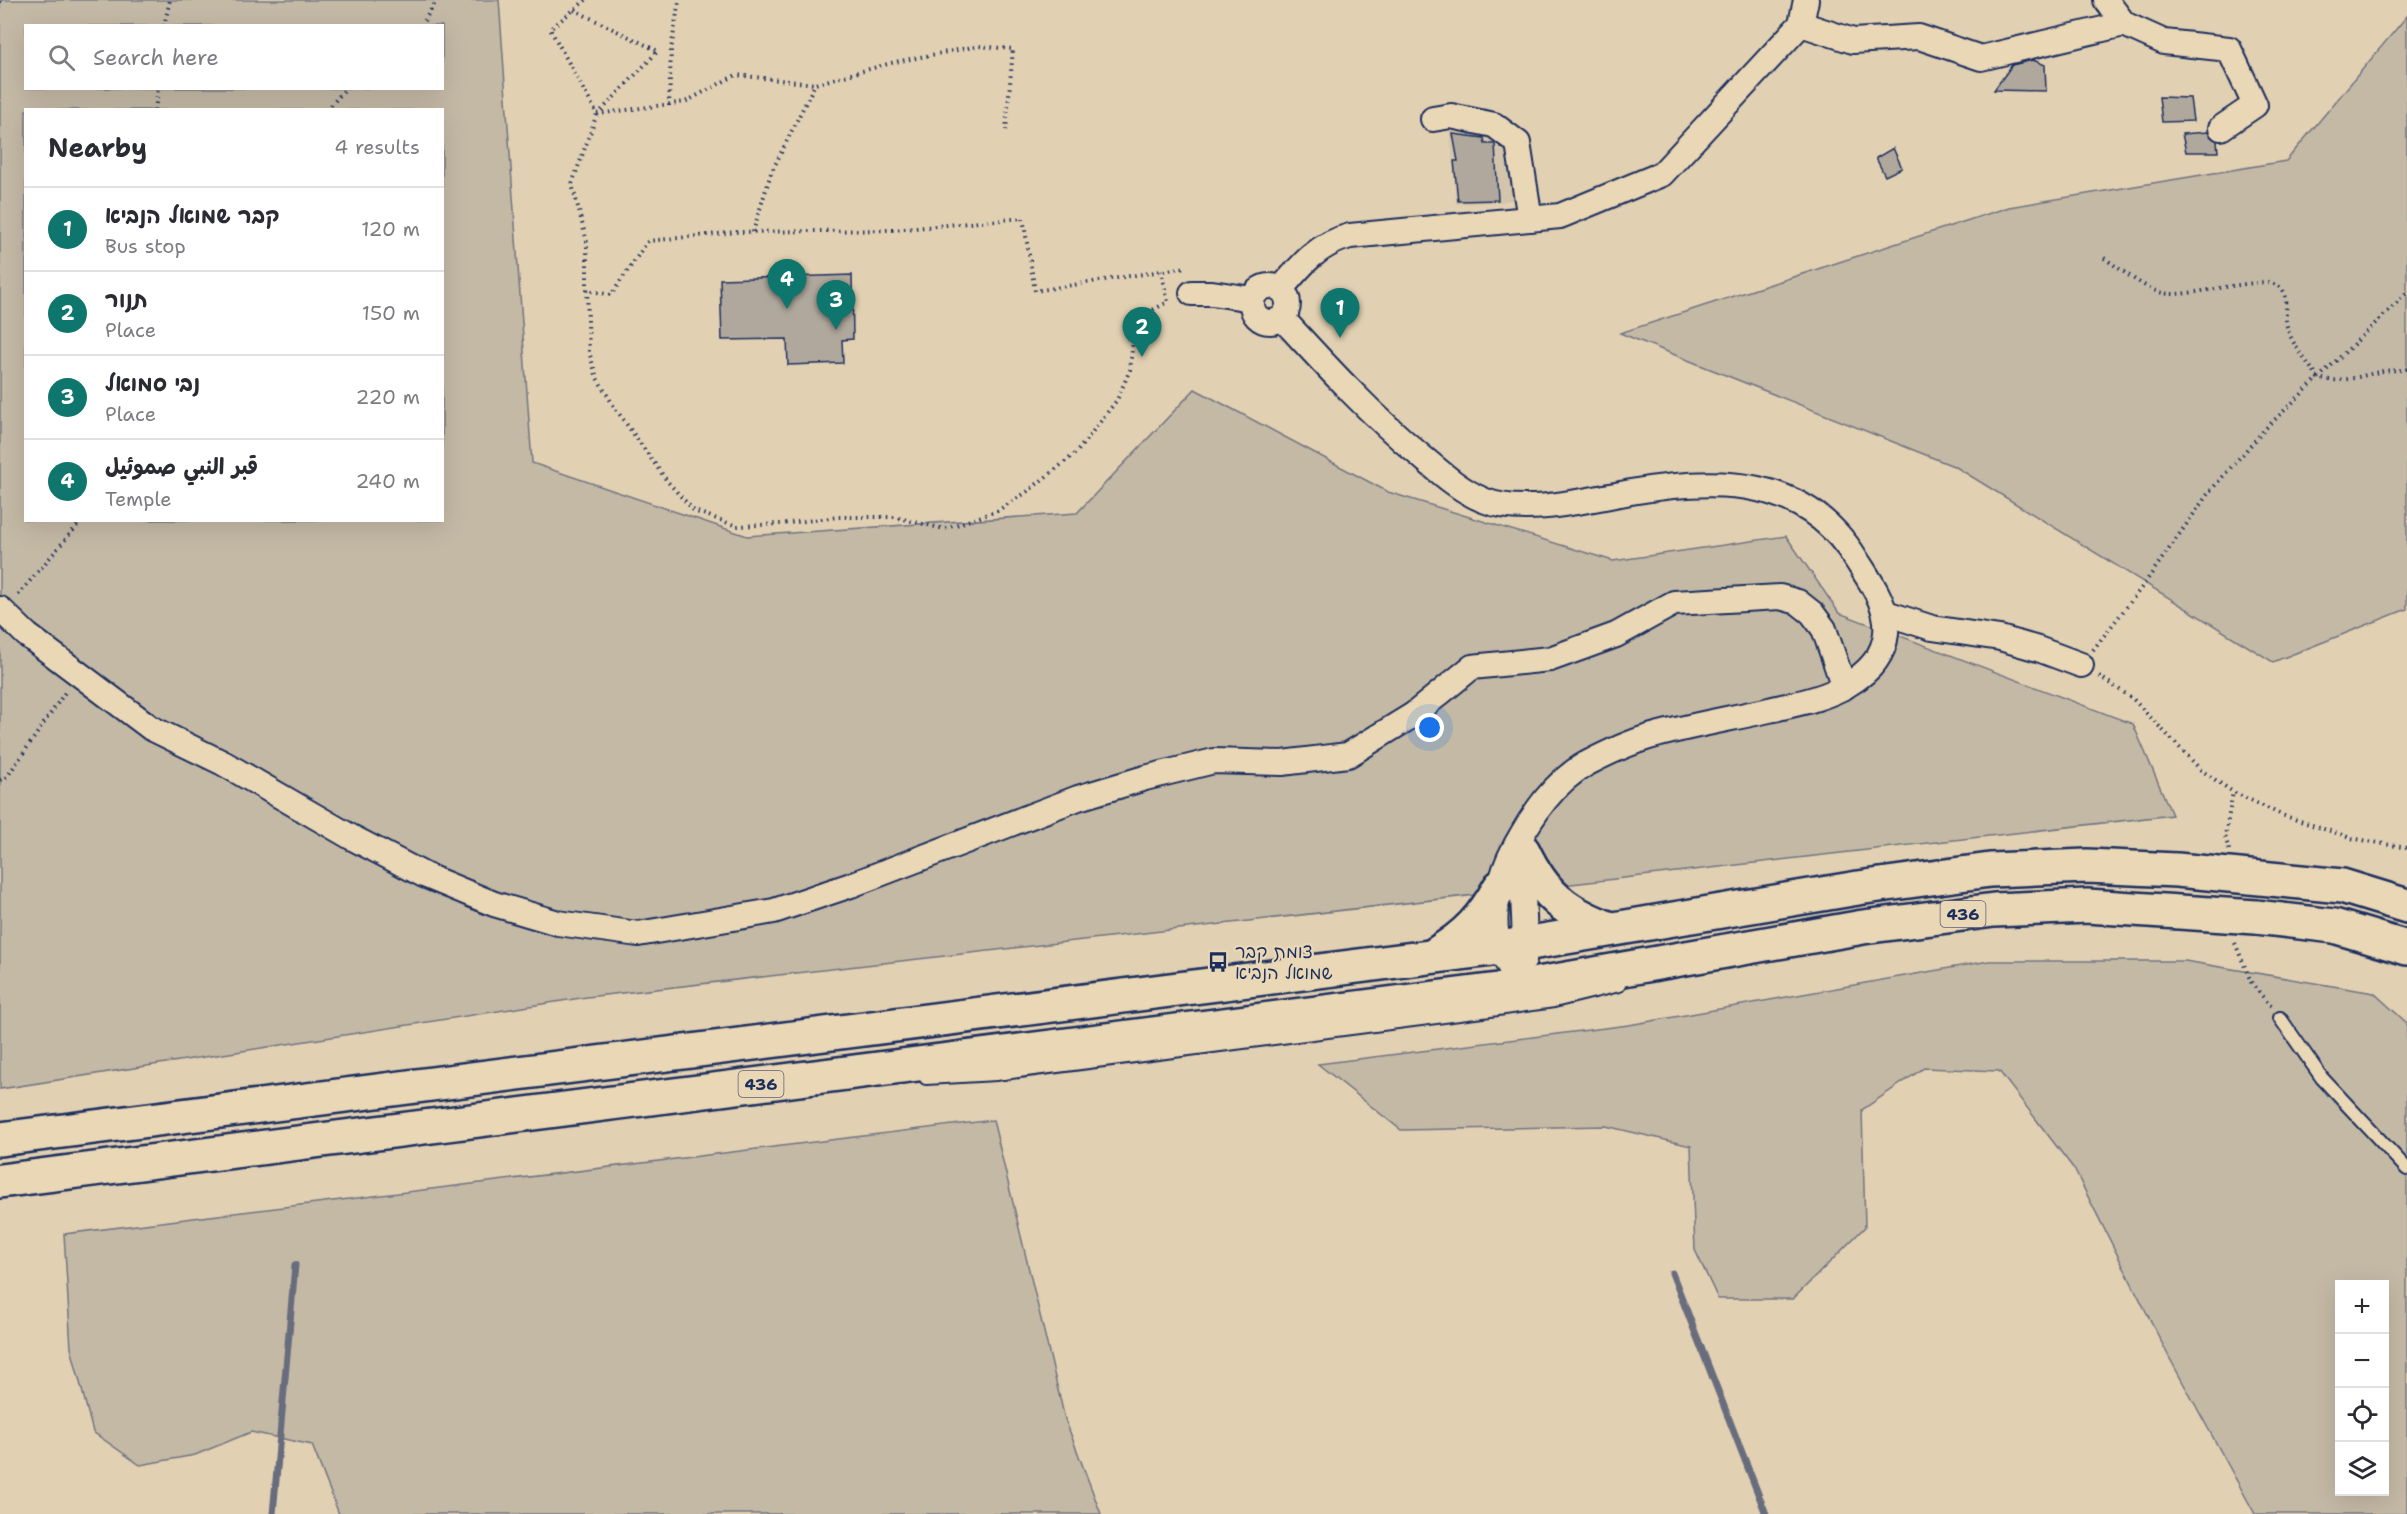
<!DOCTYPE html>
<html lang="en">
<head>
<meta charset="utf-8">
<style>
	body { margin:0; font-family:"Shantell Sans","Playpen Sans Arabic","Playpen Sans Hebrew",sans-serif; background:#f2f2f3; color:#2b2b33 }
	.controls { position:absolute; right:18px; bottom:18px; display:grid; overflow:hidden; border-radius:0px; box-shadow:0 6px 24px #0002 }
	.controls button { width:54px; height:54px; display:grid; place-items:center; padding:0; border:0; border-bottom:2px solid #e1e1e2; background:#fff; color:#2b2b33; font:30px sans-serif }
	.you { position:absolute; left:1430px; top:728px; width:21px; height:21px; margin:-15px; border:4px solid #fff; border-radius:50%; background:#1a73e8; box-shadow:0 0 0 9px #1a73e833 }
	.badge { display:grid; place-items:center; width:39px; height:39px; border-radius:50%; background:#0f766e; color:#fff; font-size:20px; font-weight:700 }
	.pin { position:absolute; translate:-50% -50px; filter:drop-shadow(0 2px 3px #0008) }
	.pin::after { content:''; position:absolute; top:32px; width:21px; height:18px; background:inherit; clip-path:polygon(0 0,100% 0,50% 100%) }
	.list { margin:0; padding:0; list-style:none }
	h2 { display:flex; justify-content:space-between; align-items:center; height:78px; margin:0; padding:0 24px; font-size:26px }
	h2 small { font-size:20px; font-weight:400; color:#7c7c81 }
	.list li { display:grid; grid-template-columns:39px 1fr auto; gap:18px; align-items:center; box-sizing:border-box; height:84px; padding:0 24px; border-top:2px solid #e1e1e2 }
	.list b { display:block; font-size:22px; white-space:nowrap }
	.list p { margin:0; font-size:20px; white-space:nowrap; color:#7c7c81 }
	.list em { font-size:20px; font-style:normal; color:#7c7c81 }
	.icon { flex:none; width:33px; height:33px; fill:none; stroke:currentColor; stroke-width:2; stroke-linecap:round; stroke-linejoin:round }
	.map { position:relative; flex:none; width:2407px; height:1514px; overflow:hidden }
	.search { position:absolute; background:#fff; box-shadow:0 6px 24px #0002; left:24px; top:24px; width:420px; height:66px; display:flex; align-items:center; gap:15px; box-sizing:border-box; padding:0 21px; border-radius:0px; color:#7c7c81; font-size:22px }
	.panel { position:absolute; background:#fff; box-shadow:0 6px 24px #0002; left:24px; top:108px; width:420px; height:414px; border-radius:0px }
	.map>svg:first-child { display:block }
</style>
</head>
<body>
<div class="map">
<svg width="2407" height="1514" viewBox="0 0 2407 1514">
	<rect width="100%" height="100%" fill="#e2d0b2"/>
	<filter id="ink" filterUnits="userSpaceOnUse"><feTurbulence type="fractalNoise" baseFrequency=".0167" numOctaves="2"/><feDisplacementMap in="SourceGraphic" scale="12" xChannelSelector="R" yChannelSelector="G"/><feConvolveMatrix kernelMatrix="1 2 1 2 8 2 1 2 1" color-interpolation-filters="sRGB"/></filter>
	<g filter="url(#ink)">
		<path fill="#d3c4ac" d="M 1450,124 L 1491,133 L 1511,149 L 1521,198 L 1500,202 L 1456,204 Z"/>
		<g fill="#c4b9a5" stroke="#707482" stroke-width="1.5" fill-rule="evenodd">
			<path d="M 0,0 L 499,0 L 532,463 L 747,536 L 1077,513 L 1195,389 L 1388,492 L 1613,561 L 1786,536 L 1839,613 L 2133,724 L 2172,815 L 587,997 L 0,1089 ZM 26,26 L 442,26 L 442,88 L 26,88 ZM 26,110 L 442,110 L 442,520 L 26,520 Z"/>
			<path d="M 2407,16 L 2407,609 L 2273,662 L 1956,467 L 1620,333 L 2009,207 L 2286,161 Z"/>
			<path d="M 1989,961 L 2185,961 L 2374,993 L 2407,1023 L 2407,1514 L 2255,1514 L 2169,1357 L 2074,1169 L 1999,1071 L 1924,1068 L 1862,1110 L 1865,1227 L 1793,1299 L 1718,1299 L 1695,1250 L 1691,1146 L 1606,1126 L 1401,1130 L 1318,1064 L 1629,1025 ZM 2340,1284 L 2384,1284 L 2384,1492 L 2340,1492 Z"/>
			<path d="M 993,1120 L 1065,1419 L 1101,1514 L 339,1514 L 312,1445 L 251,1432 L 195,1455 L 140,1465 L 93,1432 L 71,1348 L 64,1234 Z"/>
		</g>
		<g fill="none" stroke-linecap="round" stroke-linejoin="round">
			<g stroke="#686d7e" stroke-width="7">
				<path d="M 1672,1273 L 1766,1514"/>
				<path d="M 273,1514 L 295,1265"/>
			</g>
		</g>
		<g fill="#b0a89d" stroke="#1b2f5e" stroke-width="1.5">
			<path d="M 2033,60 L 2045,65 L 2046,91 L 1994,90 L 2012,65 Z"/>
			<path d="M 2159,97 L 2190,98 L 2193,121 L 2162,122 Z"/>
			<path d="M 2208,132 L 2210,136 L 2217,141 L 2218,152 L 2186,152 L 2182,134 Z"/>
			<path d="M 1453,134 L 1484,138 L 1485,144 L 1495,144 L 1498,200 L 1458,201 L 1454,161 L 1458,161 Z"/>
			<path d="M 1893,148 L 1902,168 L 1885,176 L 1876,158 Z"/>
			<path d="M 852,275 L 853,339 L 842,340 L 843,363 L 788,365 L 787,339 L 722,340 L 720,279 Z"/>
		</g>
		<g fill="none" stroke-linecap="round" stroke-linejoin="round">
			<g stroke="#1b2f5e" stroke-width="16">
				<g id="service">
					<path d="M 2280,1018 L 2322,1078 L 2407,1169"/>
					<path d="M 926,1078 L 996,1074 L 1498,1009 L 1554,1001 L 1619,985"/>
				</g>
			</g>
			<g stroke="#1b2f5e" stroke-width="28">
				<g id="minor">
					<path d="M 2106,0 L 2124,24"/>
					<path d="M 1801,24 L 1853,41 L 1919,37 L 1981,58 L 2124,24 L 2164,42 L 2229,49 L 2255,105 L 2221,128"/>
					<path d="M 1433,119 L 1451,116 L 1494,125 L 1518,143 L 1530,219"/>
					<circle cx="1270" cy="304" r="18"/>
					<path d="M 1281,289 C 1301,265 1318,244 1350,236 L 1560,216 L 1662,174 L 1801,24 L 1806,0"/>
					<path d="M 1192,293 L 1212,293 L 1252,299"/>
					<path d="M 1282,318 C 1326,366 1371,415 1422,457 C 1441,473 1460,490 1483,500 C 1524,517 1590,499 1631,492 C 1717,477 1805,476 1856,559 C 1870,581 1889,606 1886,633 C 1884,657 1866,674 1847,685 C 1824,699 1794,704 1769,710 C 1729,719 1688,726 1649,737 C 1628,743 1605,754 1586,764 C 1554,782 1533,814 1516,845 C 1500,874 1488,919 1501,951 C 1507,963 1515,975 1521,987"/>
					<path d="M 0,609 L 27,635 L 151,728 L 223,763 L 351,837 L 424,875 L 494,904 L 558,923 L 638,934 L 774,911 L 851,885 L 1078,798 L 1145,778 L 1214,761 L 1282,763 L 1348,755 L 1413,715 L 1472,667 L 1550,659 L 1616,635 L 1674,603 L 1780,597 L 1798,602 L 1812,613 L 1824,629 L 1844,687"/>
					<path d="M 1886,613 L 1932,628 L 2000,638 L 2038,649 L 2081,665"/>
					<path d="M 1523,851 C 1520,888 1527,925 1524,960"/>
				</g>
			</g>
			<g stroke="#1b2f5e" stroke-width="38">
				<g id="primary">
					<path d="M 1523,851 C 1544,895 1566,913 1611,929"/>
					<path d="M 1436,954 C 1467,935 1482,919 1500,887"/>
					<path d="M 0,1139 L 1500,948 L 1858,888 L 1990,870 L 2087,866 L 2177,870 L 2342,886 L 2407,906"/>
					<path d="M 0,1181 L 1521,987 L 1863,927 L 1994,910 L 2087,906 L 2256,917 L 2334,926 L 2407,948"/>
				</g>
			</g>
			<g stroke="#1b2f5e" stroke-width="4" stroke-dasharray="1.5 4.5" stroke-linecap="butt">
				<path d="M 586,0 L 550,29 L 597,114 L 572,184 L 587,242 L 587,290 L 611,295 L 648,241 L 737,232 L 893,230 L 1023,218 L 1035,291 L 1187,267"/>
				<path d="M 0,3 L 0,0"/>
				<path d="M 574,10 L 658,51 L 598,114"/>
				<path d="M 164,26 L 170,0"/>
				<path d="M 421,26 L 437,0"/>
				<path d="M 669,106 L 671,50 L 679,0"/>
				<path d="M 155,110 L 158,88"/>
				<path d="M 327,110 L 346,88"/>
				<path d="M 597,114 L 685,102 L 736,75 L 815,84"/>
				<path d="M 753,232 L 771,173 L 815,84 L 895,62 L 978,46 L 1013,49 L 1006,130"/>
				<path d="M 2104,258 C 2119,268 2146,290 2163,293 C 2191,299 2264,273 2280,287 C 2290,296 2285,310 2286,322 C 2289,342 2307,361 2318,378 C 2341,384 2360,376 2383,371 C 2391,370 2399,371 2407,369"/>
				<path d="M 587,290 L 589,352 L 597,378 L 615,408 L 667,481 L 694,511 L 737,526 L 781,524 L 838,517 L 895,517 L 944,529 L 997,511 L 1027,492 L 1076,453 L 1117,400 L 1130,370 L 1135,319 L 1168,302 L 1161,271"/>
				<path d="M 18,595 L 82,520"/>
				<path d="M 2093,650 L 2142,587 L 2210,491 L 2266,428 L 2407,293"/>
				<path d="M 2099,676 L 2132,698 L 2201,770 L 2233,792 L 2282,815 L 2351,838 L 2407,848"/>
				<path d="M 0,780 L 7,777 L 66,691"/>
				<path d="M 2229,850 L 2225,836 L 2233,792"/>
				<path d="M 2235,943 L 2252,984 L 2271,1006"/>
			</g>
			<use href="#service" stroke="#ead7b5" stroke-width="12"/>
			<use href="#minor" stroke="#ead7b5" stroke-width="24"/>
			<use href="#primary" stroke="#ead7b5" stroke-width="33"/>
		</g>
	</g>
	<defs>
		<g id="bus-bare" transform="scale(1.62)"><path d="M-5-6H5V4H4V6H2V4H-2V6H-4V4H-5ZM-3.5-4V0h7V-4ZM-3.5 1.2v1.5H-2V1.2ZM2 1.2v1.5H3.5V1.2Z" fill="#1b2f5e" stroke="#ead7b5" stroke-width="2.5" paint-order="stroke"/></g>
	</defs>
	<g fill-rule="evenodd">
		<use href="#bus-bare" x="1218" y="962"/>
	</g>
	<g text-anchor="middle" stroke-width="4.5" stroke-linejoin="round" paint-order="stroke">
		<g fill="#ead7b5" stroke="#596178" stroke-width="1.5">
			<rect x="1940.5" y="901" width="45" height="26" rx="4.5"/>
			<rect x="738.5" y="1071" width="45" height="26" rx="4.5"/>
		</g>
		<g font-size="16" font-weight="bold" fill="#1b2f5e">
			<text x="1963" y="920">436</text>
			<text x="761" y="1090">436</text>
		</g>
		<g font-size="18" fill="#1b2f5e" stroke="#ead7b5" text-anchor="start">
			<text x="1235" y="958">צומת קבר<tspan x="1235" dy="21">שמואל הנביא</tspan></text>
		</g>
	</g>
</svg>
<div class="controls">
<button>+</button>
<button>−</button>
<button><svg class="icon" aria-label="locate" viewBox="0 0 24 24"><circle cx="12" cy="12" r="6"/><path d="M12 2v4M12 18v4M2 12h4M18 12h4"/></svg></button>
<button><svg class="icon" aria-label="layers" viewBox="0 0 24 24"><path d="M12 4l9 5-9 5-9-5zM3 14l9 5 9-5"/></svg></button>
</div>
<div class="you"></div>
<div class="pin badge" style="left:1340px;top:338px">1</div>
<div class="pin badge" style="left:1142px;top:357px">2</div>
<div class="pin badge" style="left:836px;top:330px">3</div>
<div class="pin badge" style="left:787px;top:309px">4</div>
<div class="search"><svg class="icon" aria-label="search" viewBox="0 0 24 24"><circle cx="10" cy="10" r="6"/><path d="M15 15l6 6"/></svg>Search here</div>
<section class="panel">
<h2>Nearby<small>4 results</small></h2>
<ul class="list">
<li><span class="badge">1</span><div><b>קבר שמואל הנביא</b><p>Bus stop</p></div><em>120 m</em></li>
<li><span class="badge">2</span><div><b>תנור</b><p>Place</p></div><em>150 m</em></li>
<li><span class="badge">3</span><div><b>נבי סמואל</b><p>Place</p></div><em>220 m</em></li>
<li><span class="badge">4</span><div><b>قبر النبي صموئيل</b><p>Temple</p></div><em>240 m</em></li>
</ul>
</section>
</div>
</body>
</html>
